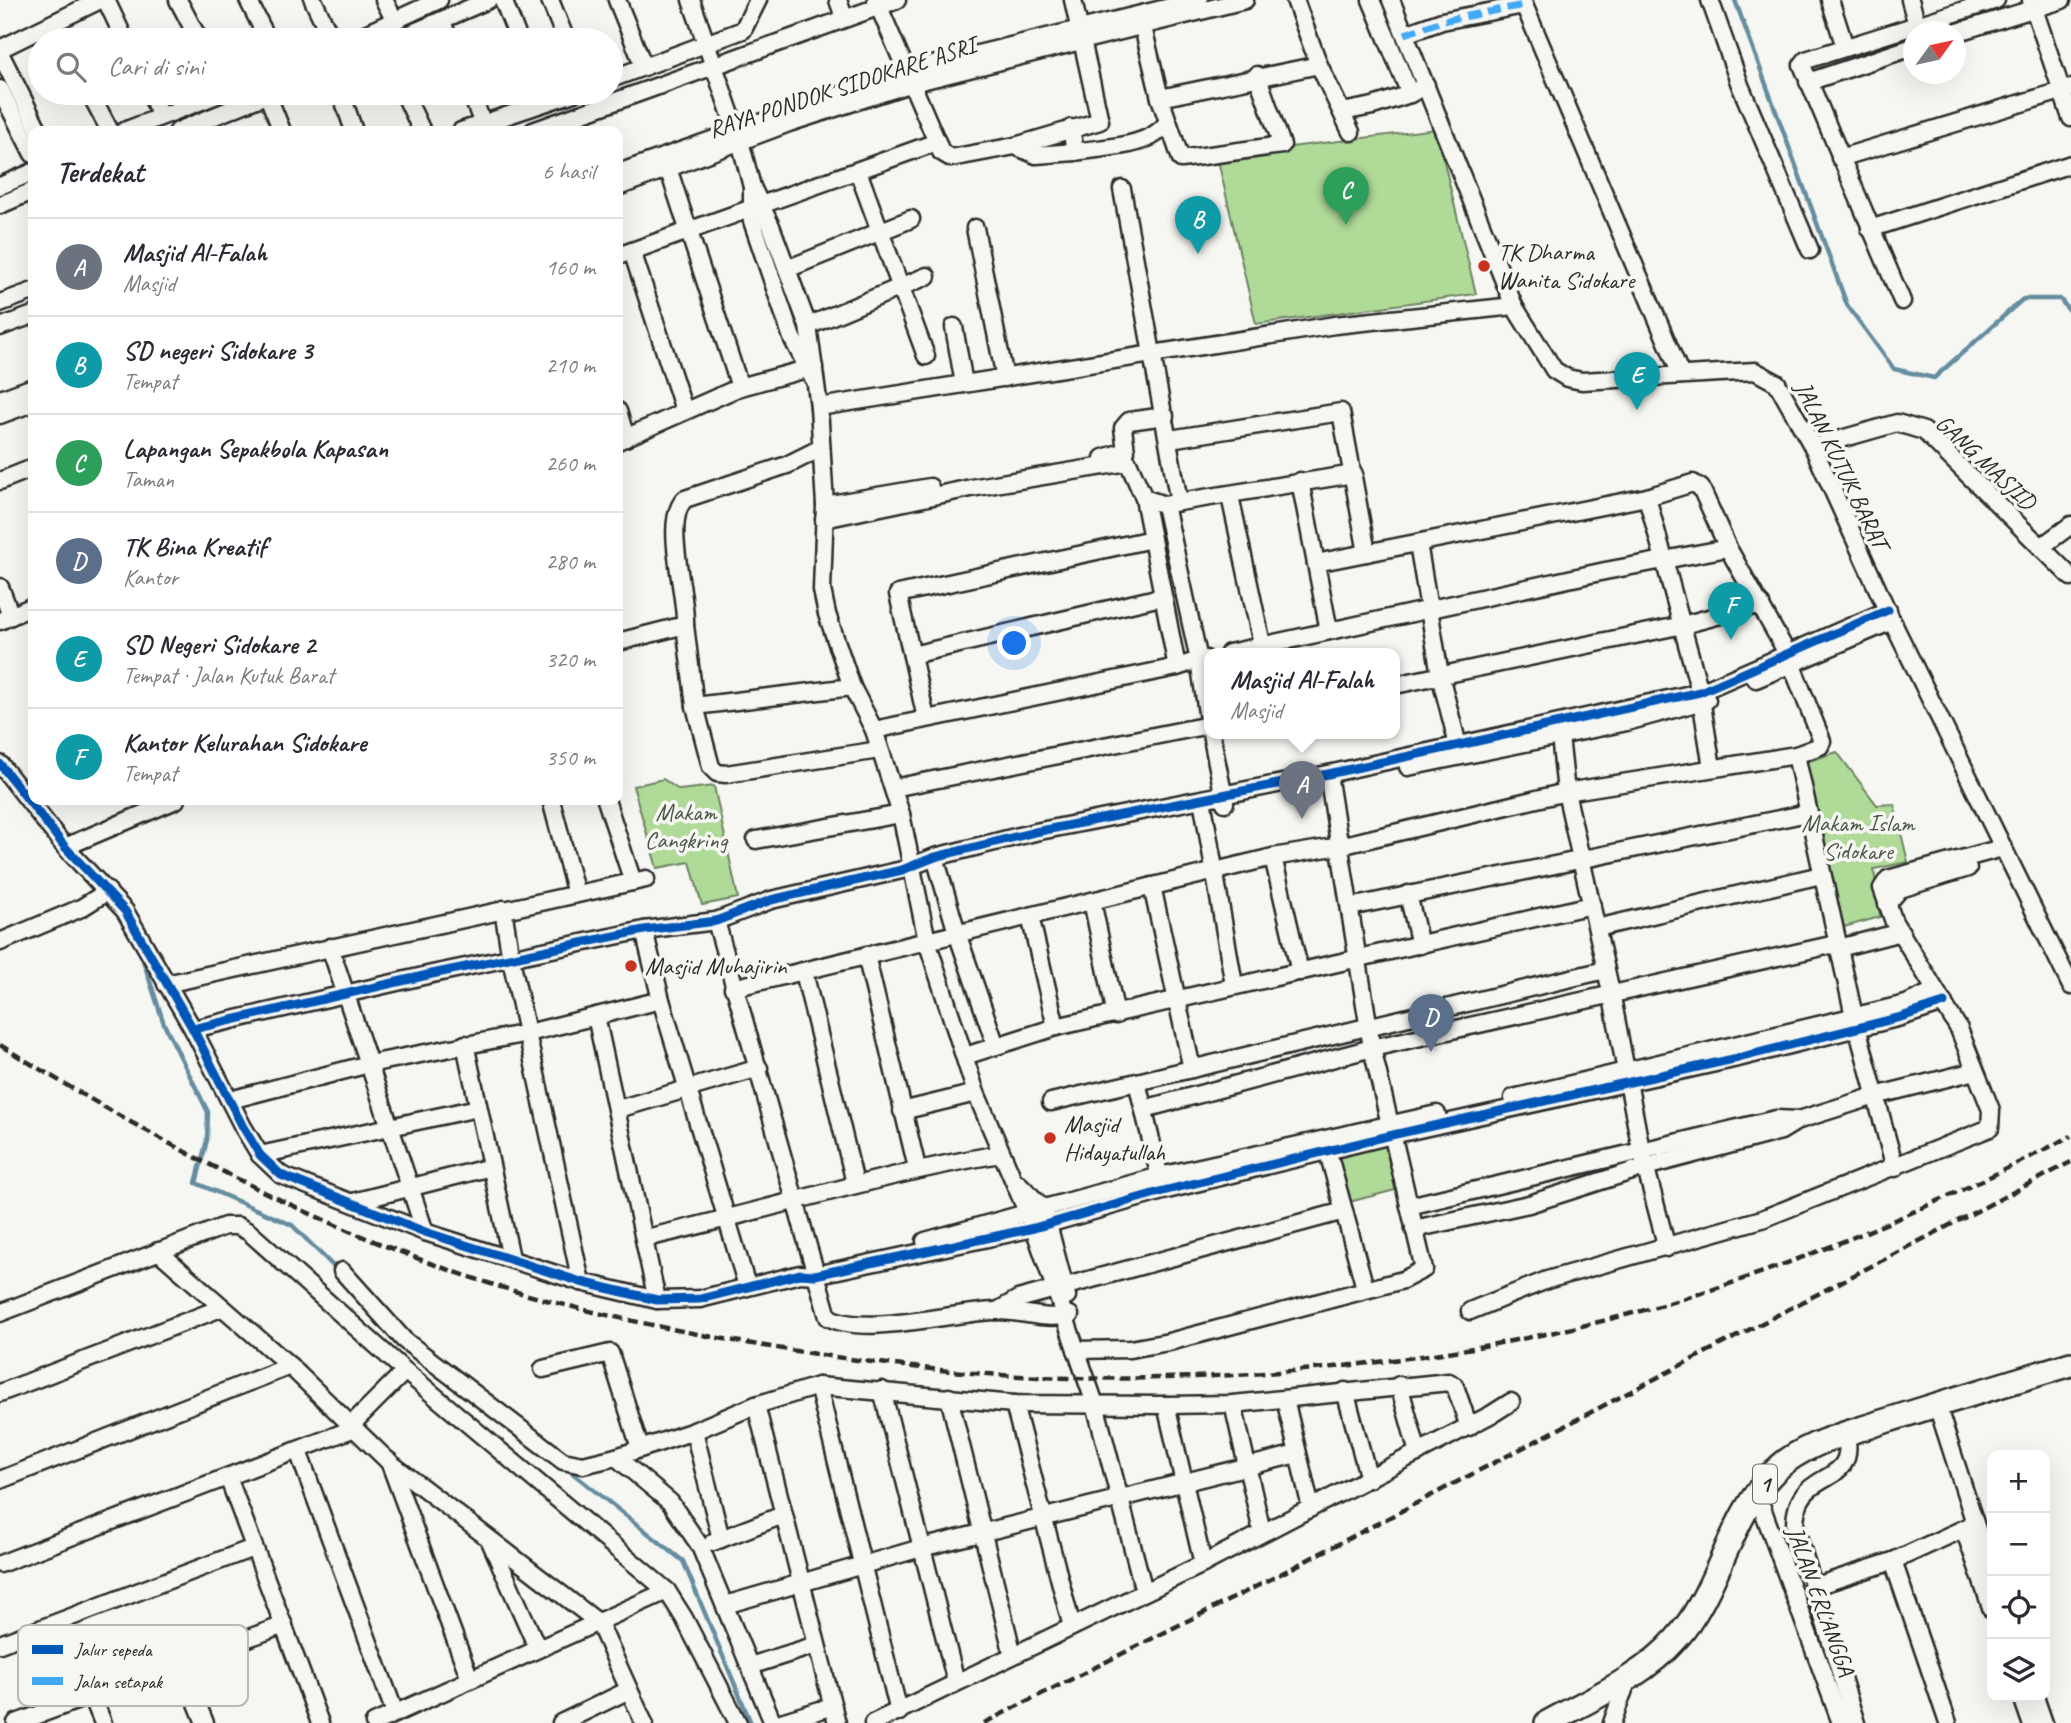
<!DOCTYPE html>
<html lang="id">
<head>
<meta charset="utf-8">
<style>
	body { margin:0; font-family:Caveat,sans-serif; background:#f7f7f7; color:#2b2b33 }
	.controls { position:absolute; right:21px; bottom:21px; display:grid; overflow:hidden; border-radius:14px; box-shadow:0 7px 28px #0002 }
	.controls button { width:63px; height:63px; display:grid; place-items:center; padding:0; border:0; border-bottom:2px solid #e1e1e2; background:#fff; color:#2b2b33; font:35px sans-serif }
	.compass { position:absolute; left:1903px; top:21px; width:63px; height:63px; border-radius:50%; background:#fff; box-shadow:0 7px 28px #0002; rotate:57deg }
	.you { position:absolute; left:1015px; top:644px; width:24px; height:24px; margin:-18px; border:5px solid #fff; border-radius:50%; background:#1a73e8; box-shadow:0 0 0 10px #1a73e833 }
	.badge { display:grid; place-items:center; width:46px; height:46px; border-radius:50%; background:#c8321e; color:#fff; font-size:23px; font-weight:700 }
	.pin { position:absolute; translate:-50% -58px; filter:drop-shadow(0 2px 4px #0008) }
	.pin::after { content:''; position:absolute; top:37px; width:24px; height:21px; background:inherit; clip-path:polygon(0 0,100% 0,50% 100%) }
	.popup { position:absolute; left:1204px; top:648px; width:196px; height:91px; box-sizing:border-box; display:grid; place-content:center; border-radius:14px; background:#fff; filter:drop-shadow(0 2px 5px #0005); font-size:23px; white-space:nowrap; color:#7c7c81 }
	.popup b { font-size:26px; color:#2b2b33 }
	.popup::after { content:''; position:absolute; left:50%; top:100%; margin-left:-14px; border:14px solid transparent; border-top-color:#fff }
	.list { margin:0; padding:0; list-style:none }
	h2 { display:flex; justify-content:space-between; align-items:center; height:91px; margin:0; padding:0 28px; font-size:30px }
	h2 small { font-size:23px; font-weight:400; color:#7c7c81 }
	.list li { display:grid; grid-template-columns:46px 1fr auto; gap:21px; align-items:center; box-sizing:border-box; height:98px; padding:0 28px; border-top:2px solid #e1e1e2 }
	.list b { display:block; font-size:26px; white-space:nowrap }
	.list p { margin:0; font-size:23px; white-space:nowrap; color:#7c7c81 }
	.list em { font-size:23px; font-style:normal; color:#7c7c81 }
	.icon { flex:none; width:38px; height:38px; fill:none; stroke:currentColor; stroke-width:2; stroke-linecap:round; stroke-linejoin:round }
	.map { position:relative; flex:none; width:2071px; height:1723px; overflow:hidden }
	.search { position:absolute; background:#fff; box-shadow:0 7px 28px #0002; left:28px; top:28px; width:595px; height:77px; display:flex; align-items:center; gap:18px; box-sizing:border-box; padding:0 24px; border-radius:38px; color:#7c7c81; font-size:26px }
	.panel { position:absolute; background:#fff; box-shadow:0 7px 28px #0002; left:28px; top:126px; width:595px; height:679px; border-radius:14px }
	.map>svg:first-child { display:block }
</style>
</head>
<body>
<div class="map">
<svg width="2071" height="1723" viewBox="0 0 2071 1723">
	<rect width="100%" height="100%" fill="#f6f6f2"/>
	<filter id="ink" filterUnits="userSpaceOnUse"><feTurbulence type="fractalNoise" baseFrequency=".0143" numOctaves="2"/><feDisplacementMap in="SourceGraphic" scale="14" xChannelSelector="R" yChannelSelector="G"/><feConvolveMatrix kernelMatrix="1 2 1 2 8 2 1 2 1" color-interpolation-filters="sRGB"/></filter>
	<g filter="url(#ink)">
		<g fill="#afda98" stroke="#6d8262" stroke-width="2">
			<path d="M 1436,129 L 1476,294 L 1256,324 L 1217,156 Z"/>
			<path d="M 1837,752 L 1877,805 L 1894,804 L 1908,862 L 1874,869 L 1880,917 L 1844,927 L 1803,763 Z"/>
			<path d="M 663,779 L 679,790 L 714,786 L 738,898 L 702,905 L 690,862 L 657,868 L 633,786 Z"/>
			<path d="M 1387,1138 L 1399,1189 L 1349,1202 L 1335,1153 Z"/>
		</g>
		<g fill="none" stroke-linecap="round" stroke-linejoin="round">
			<g stroke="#658da0" stroke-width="4.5">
				<path d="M 1735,0 L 1847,305 L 1894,369 L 1934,378 L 2023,299 L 2060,299 L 2071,313"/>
				<path d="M 141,954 L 164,1024 L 208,1112 L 207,1140 L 196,1183 L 292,1225 L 338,1271"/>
				<path d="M 566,1468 L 683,1561 L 751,1723"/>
			</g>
			<g stroke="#2b2b2b" stroke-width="21">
				<g id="minor">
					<path d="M 106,0 L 125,40"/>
					<path d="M 178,0 L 199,40"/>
					<path d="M 248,0 L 268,40"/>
					<path d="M 313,0 L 332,40"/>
					<path d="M 384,0 L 395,21"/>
					<path d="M 503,0 L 519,40"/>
					<path d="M 550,0 L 566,40"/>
					<path d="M 617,0 L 644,67"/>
					<path d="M 691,0 L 740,141 L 752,187 L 752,221 L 792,338 L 813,378"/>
					<path d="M 838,0 L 844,17"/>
					<path d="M 876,0 L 937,142 L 941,152 L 951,158 L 1015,146 L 1100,121 L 1073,0"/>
					<path d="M 1295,0 L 1319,65 L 1351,132"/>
					<path d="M 1371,0 L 1410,94 L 1426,85"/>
					<path d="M 1391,0 L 1514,306 L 1554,370 L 1567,378 L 1582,381 L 1755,371 L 1777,383 L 1813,447 L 1892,621 L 2071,986"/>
					<path d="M 1522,0 L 1681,375"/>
					<path d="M 1710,0 L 1740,85 L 1810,250"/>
					<path d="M 1830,0 L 1845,47"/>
					<path d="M 1910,0 L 1917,25"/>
					<path d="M 2031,0 L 2071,118"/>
					<path d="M 1141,19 L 1160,98 L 1181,159 L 1282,145 L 1257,75"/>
					<path d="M 442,21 L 449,40"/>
					<path d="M 53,23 L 62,40"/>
					<path d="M 1955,33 L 2062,0"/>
					<path d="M 1405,34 L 1442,21 L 1524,5"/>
					<path d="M 352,40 L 439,0"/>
					<path d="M 396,40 L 488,0"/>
					<path d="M 0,49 L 100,0"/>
					<path d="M 0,53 L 39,131"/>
					<path d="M 611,79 L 743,30 L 758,0"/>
					<path d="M 1808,82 L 1913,47"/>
					<path d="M 0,89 L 33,154"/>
					<path d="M 90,93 L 110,131"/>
					<path d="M 150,93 L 161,116"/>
					<path d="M 341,93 L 354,131"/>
					<path d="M 404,93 L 422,131"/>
					<path d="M 471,93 L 483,124"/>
					<path d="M 267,94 L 282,131"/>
					<path d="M 1160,98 L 1319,65"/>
					<path d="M 1342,112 L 1373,106 L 1410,94"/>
					<path d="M 1071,128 L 1075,152 C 1104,147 1149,148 1167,123"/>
					<path d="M 124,131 L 222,93"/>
					<path d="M 178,131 L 271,93"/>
					<path d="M 461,131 L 574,93"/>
					<path d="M 533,131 L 897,0"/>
					<path d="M 1015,146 L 1036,155 L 1075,152"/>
					<path d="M 1840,158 L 2071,88"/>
					<path d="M 668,168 L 740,387"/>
					<path d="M 858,171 L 926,356"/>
					<path d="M 618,173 L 908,71 L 1199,0"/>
					<path d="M 0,186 L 33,172"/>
					<path d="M 618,187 L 789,123 L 913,83 L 1245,0"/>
					<path d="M 752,187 L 771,226 L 808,326 L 819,407 L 825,505 L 822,590 L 827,614 L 852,687 L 874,730 L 901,814 L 927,941 L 976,1093 L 1034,1228 L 1095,1404 L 1144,1591"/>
					<path d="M 0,205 L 33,191"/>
					<path d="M 975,228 L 1005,378"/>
					<path d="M 1870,229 L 2071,164"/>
					<path d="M 632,251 L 684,410"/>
					<path d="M 618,256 L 937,142"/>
					<path d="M 787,269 L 911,219"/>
					<path d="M 1902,301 L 1802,65 L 1806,60 L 1996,0"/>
					<path d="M 0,303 L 33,291"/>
					<path d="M 808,326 L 927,276"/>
					<path d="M 0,327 L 33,315"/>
					<path d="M 954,327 L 964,384"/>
					<path d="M 0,399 L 33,387"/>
					<path d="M 819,407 L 1335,325 L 1514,306"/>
					<path d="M 618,411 L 626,438"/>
					<path d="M 0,415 L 33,403"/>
					<path d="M 1170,439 L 1341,412 L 1367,553"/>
					<path d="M 618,441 L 740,387 L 814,367"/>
					<path d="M 1813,447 L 1897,423 L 1924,431 L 2071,577"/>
					<path d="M 1103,458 L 1126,451 L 1123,428 L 1129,421 L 1165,416"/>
					<path d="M 0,481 L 33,468"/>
					<path d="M 1300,481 L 1329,631"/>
					<path d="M 1230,496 L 1262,644"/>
					<path d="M 1647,497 L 1700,692 L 1712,768"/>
					<path d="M 1179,502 L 1354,474"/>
					<path d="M 825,505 L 930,487"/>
					<path d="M 1165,505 L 1199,660 L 1177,667"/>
					<path d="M 824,519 L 971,488 L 1128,462 L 1144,498 L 1165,505 L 1179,502 L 1122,189"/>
					<path d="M 1418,543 L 1440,675 L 1460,753"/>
					<path d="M 2041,547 L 2071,525"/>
					<path d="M 1316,563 L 1647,497 L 1693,483 L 1701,488 L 1728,548 L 1787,653 L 1822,741 L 1820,746 L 1796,755 L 1854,1016 L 1895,1168"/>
					<path d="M 0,587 L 11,616"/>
					<path d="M 0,621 L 33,606"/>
					<path d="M 685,625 L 695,706 L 711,767 L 717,773 L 726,774 L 879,750"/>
					<path d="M 618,642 L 685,625 C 687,594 662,520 685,499 L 787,465 L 821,448"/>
					<path d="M 1229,653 L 1605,571 L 1728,548"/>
					<path d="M 912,655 L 1161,597"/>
					<path d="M 1206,659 L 1199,660 L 1209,726"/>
					<path d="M 1756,679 L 1892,621"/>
					<path d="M 1395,685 L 1683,625 L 1761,604"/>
					<path d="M 695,706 L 852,687"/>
					<path d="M 926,718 L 898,594 L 1152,539"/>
					<path d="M 1559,727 L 1566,792 L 1611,992 L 1641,1150 L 1667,1248"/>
					<path d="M 874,730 L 1177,667 L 1144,498"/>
					<path d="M 1211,733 L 1225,803"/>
					<path d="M 0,764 L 65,847 L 125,911 L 193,1029 L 243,1127 L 260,1155 L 281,1175 L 425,1232 L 581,1282 L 657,1300 L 700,1299 L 800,1274 L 815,1275 L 1034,1228 L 1163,1191 L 1392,1135 L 1738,1058 L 1901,1017 L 1944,1003"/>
					<path d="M 1408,767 L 1627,722 L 1707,700"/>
					<path d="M 893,788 L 1209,725"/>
					<path d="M 1202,799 L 1234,985"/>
					<path d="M 551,800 L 576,894"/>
					<path d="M 606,800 L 633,882"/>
					<path d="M 756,840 L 901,814"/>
					<path d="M 65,847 L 176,800"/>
					<path d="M 935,857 L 957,933 L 996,1046"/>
					<path d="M 1273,857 L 1300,972"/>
					<path d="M 1152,886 L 1192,1069"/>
					<path d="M 1408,894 L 1420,945"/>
					<path d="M 1092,901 L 1116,1015"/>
					<path d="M 1887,904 L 1900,889 L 1968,868"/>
					<path d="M 1350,907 L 1808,813"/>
					<path d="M 503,909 L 511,959 L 581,1282"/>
					<path d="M 1030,916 L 1056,1027"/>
					<path d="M 716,921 L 828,1317 C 863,1337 953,1312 995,1311 C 1021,1310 1043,1321 1070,1315"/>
					<path d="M 1597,928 L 1821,875"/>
					<path d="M 644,930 L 661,1000 L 747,1286"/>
					<path d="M 0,942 L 81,908 L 108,891"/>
					<path d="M 330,947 L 425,1232"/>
					<path d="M 866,955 L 917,1168"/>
					<path d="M 804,972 L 855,1183"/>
					<path d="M 166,984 L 646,879"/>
					<path d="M 733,988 L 1273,857 L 1340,846 L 1566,792 L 1796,755"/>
					<path d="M 596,1016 L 657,1300"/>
					<path d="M 193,1029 L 432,974 L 644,930 L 716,921 L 771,900 L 902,870 L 935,857 L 1035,832 L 1328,774 L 1700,692 L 1888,610"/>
					<path d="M 465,1044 L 511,1258"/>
					<path d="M 965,1056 L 1056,1027 L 1592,905"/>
					<path d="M 1513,1098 L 1906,1004 L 1934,991"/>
					<path d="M 230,1100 L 369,1064 L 528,1033 L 661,1000"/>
					<path d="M 1051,1102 L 1137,1082"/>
					<path d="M 618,1109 L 759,1068"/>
					<path d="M 1144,1109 L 1372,1048 L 1831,945 L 1839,948 L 1901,932"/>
					<path d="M 902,1111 L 976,1093"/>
					<path d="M 1326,1145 L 1365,1288"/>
					<path d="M 260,1155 L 478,1108"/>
					<path d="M 1019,1184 L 1044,1209 L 1067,1296"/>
					<path d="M 1162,1186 L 1137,1082 L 1605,970"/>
					<path d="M 353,1202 L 491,1167"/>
					<path d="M 1409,1206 L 1776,1119 L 1799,1120"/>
					<path d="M 1414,1229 L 1529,1204 L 1645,1167 L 1781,1131 L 1799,1120 L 1875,1096 L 1975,1071"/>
					<path d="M 646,1238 C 765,1211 880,1174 1000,1154"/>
					<path d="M 925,1241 L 1160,1176 L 1437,1114"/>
					<path d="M 158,1251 L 290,1366 L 388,1461 L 599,1623 L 644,1723"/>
					<path d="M 342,1271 L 404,1340 L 563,1461 L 583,1465 L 616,1457 L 670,1502 L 700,1546 L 773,1723"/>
					<path d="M 997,1311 L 1018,1299 L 1344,1211"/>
					<path d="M 1470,1311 L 1547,1280 L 1762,1219 L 1990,1128 L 1991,1110 L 1959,1029 L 1894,922 L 1882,888 L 1888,879 L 2002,848"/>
					<path d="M 0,1313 L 225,1226 L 238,1226 L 249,1232 L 405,1371 L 667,1591 L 684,1618 L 738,1723"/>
					<path d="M 1076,1350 L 1130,1349 L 1169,1342 L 1403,1280 L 1424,1269 L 1372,1048 L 1328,774"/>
					<path d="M 543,1369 L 610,1353 L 640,1448"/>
					<path d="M 1399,1385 L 1418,1453"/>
					<path d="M 818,1386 L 899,1712"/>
					<path d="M 882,1390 L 956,1682"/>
					<path d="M 1345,1391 L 1369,1479"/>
					<path d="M 0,1393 L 221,1308"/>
					<path d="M 949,1397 L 1013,1655"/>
					<path d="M 1285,1399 L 1311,1508"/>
					<path d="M 1014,1404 L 1072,1627"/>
					<path d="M 1233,1404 L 1262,1532"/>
					<path d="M 756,1405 L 837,1723"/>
					<path d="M 1166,1405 L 1203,1564"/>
					<path d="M 1937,1405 L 1992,1576"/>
					<path d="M 352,1424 L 405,1371"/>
					<path d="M 694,1431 L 721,1539"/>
					<path d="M 1846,1435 C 1858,1491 1795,1465 1795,1526 L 1856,1723"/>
					<path d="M 298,1451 L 395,1713"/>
					<path d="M 616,1457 L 694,1431 L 756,1405 L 818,1386 L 1014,1404 L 1166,1405 L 1233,1404 L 1449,1382 L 1455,1386 L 1469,1427"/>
					<path d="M 389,1461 L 470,1679"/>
					<path d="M 228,1477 L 320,1723"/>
					<path d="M 0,1480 L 290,1366"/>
					<path d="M 1757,1494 L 1841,1723"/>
					<path d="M 1964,1529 L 1992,1610"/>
					<path d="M 490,1541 L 537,1647"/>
					<path d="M 713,1542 L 783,1515"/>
					<path d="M 1893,1561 L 1948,1723"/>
					<path d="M 0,1564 L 355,1428"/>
					<path d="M 1816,1586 L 1893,1561 L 1974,1524"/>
					<path d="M 725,1605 L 921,1548 L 1297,1454"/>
					<path d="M 0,1644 L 253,1548"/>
					<path d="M 181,1664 L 205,1723"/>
					<path d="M 750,1666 L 816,1645"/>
					<path d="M 92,1696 L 103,1723"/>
					<path d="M 2022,1697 L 2031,1723"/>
					<path d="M 2035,1697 L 2044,1723"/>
					<path d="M 16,1723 L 284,1625"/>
					<path d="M 374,1723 L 667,1591"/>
					<path d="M 561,1723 L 629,1690"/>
					<path d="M 778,1723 L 833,1706"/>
					<path d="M 873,1723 L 1203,1564 L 1492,1414 L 1511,1402"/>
					<path d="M 1612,1723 L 1629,1676"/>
				</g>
			</g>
			<g stroke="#2b2b2b" stroke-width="28">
				<path id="highway" d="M 1547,1723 C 1590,1699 1643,1677 1676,1639 C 1719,1592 1729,1515 1776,1470 C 1803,1443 1847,1434 1882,1422 C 1945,1402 2008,1383 2071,1364"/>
			</g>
			<use href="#minor" stroke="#f6f6f2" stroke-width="16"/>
			<use href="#highway" stroke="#f6f6f2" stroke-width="23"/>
			<g stroke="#2b2b2b" stroke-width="4.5" stroke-dasharray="10 5" stroke-linecap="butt">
				<path d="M 0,1045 C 155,1140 316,1228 491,1284 C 571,1309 653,1326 735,1341 C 835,1358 938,1373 1039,1377 C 1255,1386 1515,1356 1720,1287 C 1841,1246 1958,1195 2071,1136"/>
				<path d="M 984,1723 L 1269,1580 L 2071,1162"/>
			</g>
			<path stroke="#3fa9f5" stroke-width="7" stroke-dasharray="14 7" stroke-linecap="butt" d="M 1405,34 L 1442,21 L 1524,5"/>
			<g stroke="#f6f6f2" stroke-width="13">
				<g id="cycleway">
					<path d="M 0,764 L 65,847 L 125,911 L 193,1029 L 243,1127 L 260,1155 L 281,1175 L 425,1232 L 581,1282 L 657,1300 L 700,1299 L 800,1274 L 815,1275 L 1034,1228 L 1163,1191 L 1392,1135 L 1738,1058 L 1901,1017 L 1944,1003"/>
					<path d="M 193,1029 L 432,974 L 644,930 L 716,921 L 771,900 L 902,870 L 935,857 L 1035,832 L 1328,774 L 1700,692 L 1888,610"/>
				</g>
			</g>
			<use href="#cycleway" stroke="#0057b8" stroke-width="9"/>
		</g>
	</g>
	<g fill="#c8321e" stroke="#f6f6f2" stroke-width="2.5">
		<circle cx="1484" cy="266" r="7"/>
		<circle cx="631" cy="966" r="7"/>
		<circle cx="1050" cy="1138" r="7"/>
	</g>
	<g text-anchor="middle" stroke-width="7" stroke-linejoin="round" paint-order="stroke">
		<rect fill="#f6f6f2" stroke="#686867" stroke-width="2" x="1753" y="1464.5" width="24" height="39" rx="5"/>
		<g font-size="23" font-weight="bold" fill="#2b2b2b">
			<text x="1765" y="1492">1</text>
		</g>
		<g font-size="24" fill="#2b2b2b" stroke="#f6f6f2">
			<text transform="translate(842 87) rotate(-18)" y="8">RAYA PONDOK SIDOKARE ASRI</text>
			<text transform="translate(1986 462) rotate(43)" y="8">GANG MASJID</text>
			<text transform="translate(1842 465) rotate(64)" y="8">JALAN KUTUK BARAT</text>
			<text transform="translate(1821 1601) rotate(70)" y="8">JALAN ERLANGGA</text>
		</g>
		<g font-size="24" fill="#2b2b2b" stroke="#f6f6f2" text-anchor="start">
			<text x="1498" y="260">TK Dharma<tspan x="1498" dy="28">Wanita Sidokare</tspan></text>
			<text x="645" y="974">Masjid Muhajirin</text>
			<text x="1064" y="1132">Masjid<tspan x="1064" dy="28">Hidayatullah</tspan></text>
		</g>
		<g font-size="24" fill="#4c5746" stroke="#f6f6f2">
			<text x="686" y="820">Makam<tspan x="686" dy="28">Cangkring</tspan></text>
			<text x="1858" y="831">Makam Islam<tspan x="1858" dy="28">Sidokare</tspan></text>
		</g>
	</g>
	<rect x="18" y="1625" width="230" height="81" rx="10" fill="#f6f6f2" stroke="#b9b9b6" stroke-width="2"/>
	<rect x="32" y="1645" width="31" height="9" fill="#0057b8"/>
	<rect x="32" y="1677" width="31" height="8" fill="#3fa9f5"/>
	<g font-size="19" fill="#2b2b2b">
		<text x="75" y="1656">Jalur sepeda</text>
		<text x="75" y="1688">Jalan setapak</text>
	</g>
</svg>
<div class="controls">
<button>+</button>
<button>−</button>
<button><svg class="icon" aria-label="locate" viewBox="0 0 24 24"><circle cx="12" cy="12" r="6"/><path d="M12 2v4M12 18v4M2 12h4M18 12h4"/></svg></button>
<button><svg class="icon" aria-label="layers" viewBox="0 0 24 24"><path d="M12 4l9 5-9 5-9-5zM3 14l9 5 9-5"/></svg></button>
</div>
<svg class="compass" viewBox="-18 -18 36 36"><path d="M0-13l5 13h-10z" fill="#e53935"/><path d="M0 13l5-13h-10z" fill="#7c7c81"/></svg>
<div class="you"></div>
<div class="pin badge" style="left:1302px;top:819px;background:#6b7280">A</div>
<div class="popup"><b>Masjid Al-Falah</b>Masjid</div>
<div class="pin badge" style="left:1198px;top:254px;background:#0f9aa8">B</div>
<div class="pin badge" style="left:1346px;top:225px;background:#2e9e5b">C</div>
<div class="pin badge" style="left:1431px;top:1052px;background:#5c6f8a">D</div>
<div class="pin badge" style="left:1637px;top:410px;background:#0f9aa8">E</div>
<div class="pin badge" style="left:1731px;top:640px;background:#0f9aa8">F</div>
<div class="search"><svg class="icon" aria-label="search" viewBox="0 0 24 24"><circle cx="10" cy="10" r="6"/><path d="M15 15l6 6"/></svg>Cari di sini</div>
<section class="panel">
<h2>Terdekat<small>6 hasil</small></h2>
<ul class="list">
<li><span class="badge" style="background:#6b7280">A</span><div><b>Masjid Al-Falah</b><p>Masjid</p></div><em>160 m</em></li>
<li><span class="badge" style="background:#0f9aa8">B</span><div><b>SD negeri Sidokare 3</b><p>Tempat</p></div><em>210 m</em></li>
<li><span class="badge" style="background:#2e9e5b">C</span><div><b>Lapangan Sepakbola Kapasan</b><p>Taman</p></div><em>260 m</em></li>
<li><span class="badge" style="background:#5c6f8a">D</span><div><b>TK Bina Kreatif</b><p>Kantor</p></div><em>280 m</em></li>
<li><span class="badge" style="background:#0f9aa8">E</span><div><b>SD Negeri Sidokare 2</b><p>Tempat · Jalan Kutuk Barat</p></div><em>320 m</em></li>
<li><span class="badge" style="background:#0f9aa8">F</span><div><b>Kantor Kelurahan Sidokare</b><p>Tempat</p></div><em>350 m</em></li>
</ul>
</section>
</div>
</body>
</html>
